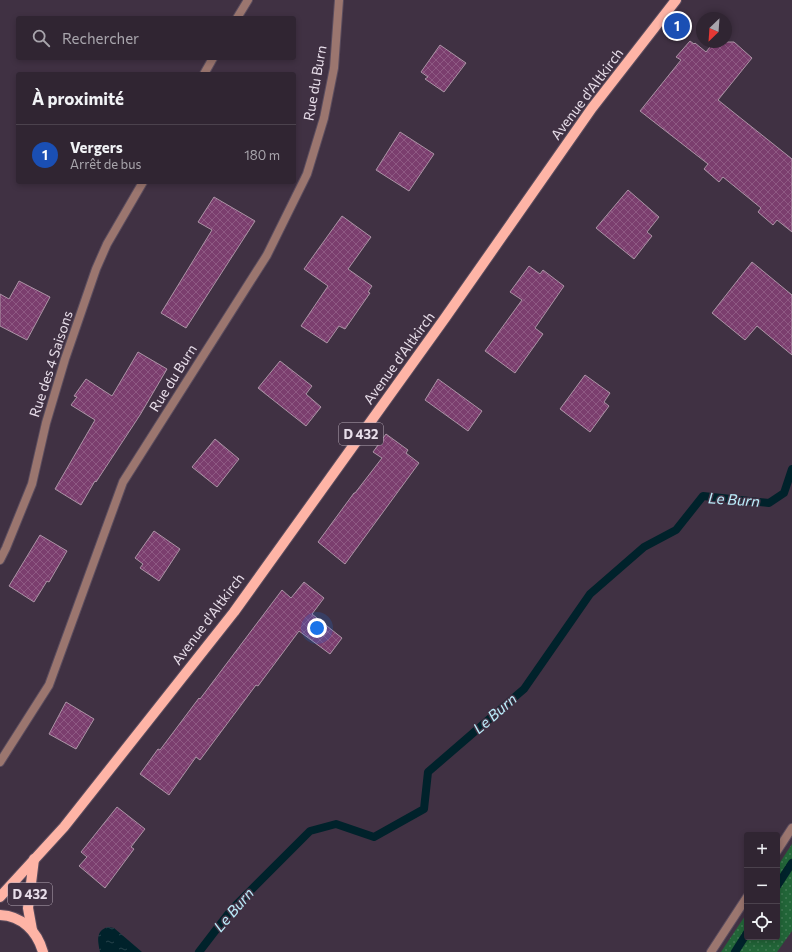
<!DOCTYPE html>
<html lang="fr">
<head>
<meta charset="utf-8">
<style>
	body { margin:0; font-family:Commissioner,sans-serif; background:#382d3a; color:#f1f3f6 }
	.controls { position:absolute; right:12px; bottom:12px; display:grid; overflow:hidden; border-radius:4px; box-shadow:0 2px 6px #0003 }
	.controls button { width:36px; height:36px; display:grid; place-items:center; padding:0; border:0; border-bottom:1px solid #4b424d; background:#302532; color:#f1f3f6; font:20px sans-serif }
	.compass { position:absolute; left:696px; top:12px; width:36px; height:36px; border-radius:50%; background:#302532; box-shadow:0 2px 6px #0003; rotate:205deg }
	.you { position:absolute; left:317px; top:628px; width:14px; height:14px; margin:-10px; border:3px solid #fff; border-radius:50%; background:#1a73e8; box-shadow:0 0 0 6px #1a73e833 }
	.badge { display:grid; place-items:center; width:26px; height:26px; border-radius:50%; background:#f39f85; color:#fff; font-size:13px; font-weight:700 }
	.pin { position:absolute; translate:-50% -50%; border:2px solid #fff; box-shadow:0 1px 4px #0006 }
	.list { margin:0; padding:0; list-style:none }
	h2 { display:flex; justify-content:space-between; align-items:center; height:52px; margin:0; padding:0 16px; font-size:17px }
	h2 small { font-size:13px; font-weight:400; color:#a8a5ac }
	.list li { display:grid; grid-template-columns:26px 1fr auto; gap:12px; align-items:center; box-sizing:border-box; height:60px; padding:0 16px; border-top:1px solid #4b424d }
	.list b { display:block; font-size:15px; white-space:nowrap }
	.list p { margin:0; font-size:13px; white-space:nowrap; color:#a8a5ac }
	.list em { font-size:13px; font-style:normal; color:#a8a5ac }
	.icon { flex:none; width:22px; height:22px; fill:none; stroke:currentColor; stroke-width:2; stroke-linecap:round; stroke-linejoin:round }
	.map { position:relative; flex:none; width:792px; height:952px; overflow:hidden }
	.search { position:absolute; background:#302532; box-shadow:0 2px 6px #0003; left:16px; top:16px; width:280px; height:44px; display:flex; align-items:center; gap:10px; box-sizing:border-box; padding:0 14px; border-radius:4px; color:#a8a5ac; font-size:15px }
	.panel { position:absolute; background:#302532; box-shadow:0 2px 6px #0003; left:16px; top:72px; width:280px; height:112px; border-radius:4px }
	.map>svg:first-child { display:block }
</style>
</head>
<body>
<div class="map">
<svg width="792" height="952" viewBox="0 0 792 952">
	<defs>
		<pattern id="grass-dots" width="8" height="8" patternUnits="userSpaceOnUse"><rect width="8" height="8" fill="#226538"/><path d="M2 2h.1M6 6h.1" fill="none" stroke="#427b55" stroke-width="1.8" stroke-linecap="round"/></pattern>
		<pattern id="water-ripples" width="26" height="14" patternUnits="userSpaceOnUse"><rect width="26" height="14" fill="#00222b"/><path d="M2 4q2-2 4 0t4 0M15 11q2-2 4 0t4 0" fill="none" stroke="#25424a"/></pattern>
		<pattern id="building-cross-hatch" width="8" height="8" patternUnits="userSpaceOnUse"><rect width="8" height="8" fill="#7b3e6e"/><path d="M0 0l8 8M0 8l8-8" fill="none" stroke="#8e5983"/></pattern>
	</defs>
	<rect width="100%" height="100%" fill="#403143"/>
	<path fill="url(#grass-dots)" d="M 792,844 L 792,931 L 777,952 L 721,952 L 747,913 L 747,937 L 777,937 L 777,867 Z"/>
	<path fill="url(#water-ripples)" d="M 108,927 L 114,928 L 142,952 L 100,952 C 98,941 95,931 108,927 Z"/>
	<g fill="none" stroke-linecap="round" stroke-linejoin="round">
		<g stroke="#00222b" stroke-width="8">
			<path d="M 777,886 L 792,863"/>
			<path d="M 199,952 L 232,909 L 310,831 L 336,824 L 374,837 L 424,809 L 428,772 L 524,689 L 590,594 L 644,547 L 676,530 L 703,496 L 769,503 L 784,493 L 792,469"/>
			<path d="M 735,952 L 747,933"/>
		</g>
	</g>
	<g fill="url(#building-cross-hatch)" stroke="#ac94a6">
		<path d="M 690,41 L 694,44 L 695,43 L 706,52 L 714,42 L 734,42 L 752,58 L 718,100 L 792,159 L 792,232 L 777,220 L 773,225 L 758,212 L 761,208 L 723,177 L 719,182 L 704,169 L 708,164 L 640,111 L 681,60 L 676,57 Z"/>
		<path d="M 440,45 L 466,63 L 444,92 L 425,79 L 428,77 L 421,72 Z"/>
		<path d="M 400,132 L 434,154 L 409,191 L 376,170 Z"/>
		<path d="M 628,190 L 659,217 L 647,232 L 652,236 L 634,259 L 596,228 Z"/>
		<path d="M 214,197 L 255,221 L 186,328 L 161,313 L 212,230 L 198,222 Z"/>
		<path d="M 342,216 L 371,237 L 348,269 L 372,286 L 368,292 L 370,293 L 345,329 L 339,326 L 327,343 L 301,326 L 328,286 L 304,269 Z"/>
		<path d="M 752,262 L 792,295 L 792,355 L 757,326 L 745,340 L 712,313 Z"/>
		<path d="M 529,266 L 540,274 L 543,270 L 564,286 L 535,328 L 543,334 L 515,373 L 485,351 L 522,300 L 510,292 Z"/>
		<path d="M 19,281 L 50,297 L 27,340 L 0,326 L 0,294 L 9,299 Z"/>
		<path d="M 138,352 L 167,369 L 140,415 L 96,482 L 95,481 L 81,505 L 55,489 L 95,420 L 71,405 L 77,397 L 74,396 L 86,379 L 112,396 Z"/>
		<path d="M 280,361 L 312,386 L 306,394 L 321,407 L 306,426 L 258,388 Z"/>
		<path d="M 585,375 L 610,393 L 604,402 L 609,406 L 590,432 L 560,409 Z"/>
		<path d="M 438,379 L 482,411 L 468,431 L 425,400 Z"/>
		<path d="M 386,434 L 408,450 L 406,453 L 419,463 L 345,564 L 318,542 L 354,493 L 355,493 L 382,458 L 373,452 Z"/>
		<path d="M 215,439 L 239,459 L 217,487 L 192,467 Z"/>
		<path d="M 154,531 L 180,549 L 159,581 L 140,568 L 143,564 L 135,558 Z"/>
		<path d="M 40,535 L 67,551 L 49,582 L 47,581 L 34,602 L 9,586 Z"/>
		<path d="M 304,582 L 324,598 L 312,614 L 342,638 L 330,654 L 299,631 L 258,686 L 256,685 L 200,760 L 196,757 L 169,795 L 140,774 L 158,749 L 160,750 L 199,698 L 200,699 L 282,590 L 291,598 Z"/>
		<path d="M 66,702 L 94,719 L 76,749 L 49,734 Z"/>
		<path d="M 117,807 L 145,829 L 131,847 L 134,849 L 105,888 L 79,866 L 87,857 L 81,852 Z"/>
	</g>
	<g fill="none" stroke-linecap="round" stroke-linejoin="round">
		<g stroke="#5b4d5e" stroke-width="10">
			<g id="lane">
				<path d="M 777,851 L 792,828"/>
				<path d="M 711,952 L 747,897"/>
			</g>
		</g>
		<g stroke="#5b4d5e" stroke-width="10">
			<g id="street">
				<path d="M 237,18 L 248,0"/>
				<path d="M 204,74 L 213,58"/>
				<path d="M 0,560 L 6,548 L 32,484 L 46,423 L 65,359 L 96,269 L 107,244 L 143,182"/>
				<path d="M 0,762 L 49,685 L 123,482 L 267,255 L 307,174 L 324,118 L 334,68 L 339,0"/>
			</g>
		</g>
		<g stroke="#5b4d5e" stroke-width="12">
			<g id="primary">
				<path d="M 0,897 L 64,827 L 234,612 L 445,318 L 592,108 L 676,0"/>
				<path d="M 0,915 C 22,916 37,931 43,952"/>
				<path d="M 32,930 L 28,908 L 34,859"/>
			</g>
		</g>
		<use href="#lane" stroke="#9b766f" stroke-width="8"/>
		<use href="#street" stroke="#9b766f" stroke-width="8"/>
		<use href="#primary" stroke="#feb4a6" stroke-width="10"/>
	</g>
	<g text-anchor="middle" stroke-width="3" stroke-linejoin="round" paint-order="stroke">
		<g fill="#403143" stroke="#b6aab8" stroke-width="1">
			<rect x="339" y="423" width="44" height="22" rx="3"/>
			<rect x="8" y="883" width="44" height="22" rx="3"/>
		</g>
		<g font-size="13" font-weight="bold" fill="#e8deea">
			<text x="361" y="439">D 432</text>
			<text x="30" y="899">D 432</text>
		</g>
		<g font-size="14" fill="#e8deea" stroke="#403143">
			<text transform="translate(315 83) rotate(-80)" y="5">Rue du Burn</text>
			<text transform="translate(587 94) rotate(-53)" y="5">Avenue d'Altkirch</text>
			<text transform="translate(399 358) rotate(-54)" y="5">Avenue d'Altkirch</text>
			<text transform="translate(51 364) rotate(-72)" y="5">Rue des 4 Saisons</text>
			<text transform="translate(173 378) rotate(-58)" y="5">Rue du Burn</text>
			<text transform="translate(208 619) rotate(-53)" y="5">Avenue d'Altkirch</text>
		</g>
		<g font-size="15" font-style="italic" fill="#bbedfb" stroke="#403143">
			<text transform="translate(734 500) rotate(4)" y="5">Le Burn</text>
			<text transform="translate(495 714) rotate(-41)" y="5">Le Burn</text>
			<text transform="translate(234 910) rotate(-49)" y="5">Le Burn</text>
		</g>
	</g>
</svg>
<div class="controls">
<button>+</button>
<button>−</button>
<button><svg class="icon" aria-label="locate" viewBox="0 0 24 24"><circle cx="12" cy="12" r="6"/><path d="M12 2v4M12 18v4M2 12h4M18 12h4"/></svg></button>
</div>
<svg class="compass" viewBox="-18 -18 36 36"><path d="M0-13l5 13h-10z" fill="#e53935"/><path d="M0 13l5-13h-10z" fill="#a8a5ac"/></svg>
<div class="you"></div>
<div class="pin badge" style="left:677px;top:26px;background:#1a4fb4">1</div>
<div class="search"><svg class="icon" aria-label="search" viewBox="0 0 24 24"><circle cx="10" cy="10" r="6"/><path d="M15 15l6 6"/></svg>Rechercher</div>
<section class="panel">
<h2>À proximité<small></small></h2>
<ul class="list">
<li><span class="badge" style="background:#1a4fb4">1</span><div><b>Vergers</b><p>Arrêt de bus</p></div><em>180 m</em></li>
</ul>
</section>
</div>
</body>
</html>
